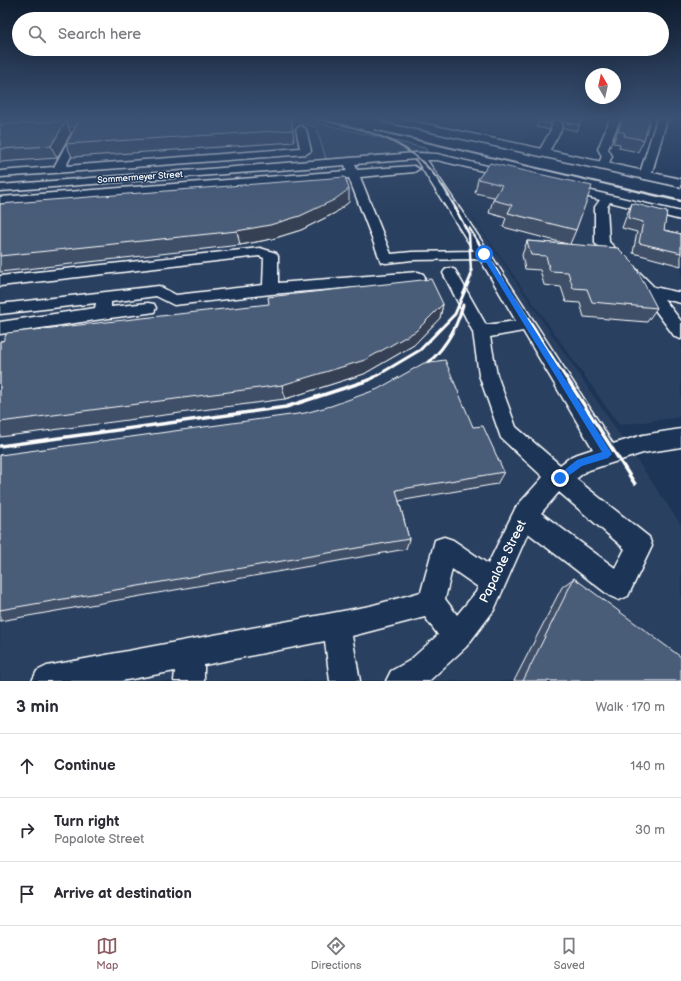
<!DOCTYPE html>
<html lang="en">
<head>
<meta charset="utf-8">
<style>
	body { margin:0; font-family:"Balsamiq Sans",sans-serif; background:#f2f2f3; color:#2b2b33 }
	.compass { position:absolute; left:585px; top:68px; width:36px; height:36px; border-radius:50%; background:#fff; box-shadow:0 4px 16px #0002; rotate:351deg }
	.stop { position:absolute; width:12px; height:12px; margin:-9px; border:3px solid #1a73e8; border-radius:50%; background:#fff }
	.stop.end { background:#1a73e8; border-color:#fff; box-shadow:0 1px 4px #0008 }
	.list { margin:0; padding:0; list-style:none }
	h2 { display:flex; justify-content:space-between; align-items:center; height:52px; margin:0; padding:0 16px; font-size:17px }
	h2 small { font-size:13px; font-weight:400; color:#7c7c81 }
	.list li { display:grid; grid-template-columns:26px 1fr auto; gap:12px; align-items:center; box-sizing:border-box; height:64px; padding:0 16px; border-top:1px solid #e1e1e2 }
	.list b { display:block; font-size:15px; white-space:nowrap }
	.list p { margin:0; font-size:13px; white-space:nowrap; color:#7c7c81 }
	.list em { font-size:13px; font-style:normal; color:#7c7c81 }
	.icon { flex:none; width:22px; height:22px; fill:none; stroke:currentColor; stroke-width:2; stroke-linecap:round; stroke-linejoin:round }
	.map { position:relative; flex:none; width:681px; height:681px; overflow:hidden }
	.search { position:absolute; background:#fff; box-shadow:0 4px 16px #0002; left:12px; right:12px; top:12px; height:44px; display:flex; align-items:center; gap:10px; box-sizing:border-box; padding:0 14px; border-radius:22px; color:#7c7c81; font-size:15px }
	.sheet { height:244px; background:#fff }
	nav { display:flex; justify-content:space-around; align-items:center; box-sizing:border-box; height:56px; border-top:1px solid #e1e1e2; background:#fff; font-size:11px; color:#7c7c81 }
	nav a { display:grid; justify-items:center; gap:2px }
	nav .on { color:#8a5d65 }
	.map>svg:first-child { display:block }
</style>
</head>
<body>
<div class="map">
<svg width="681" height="681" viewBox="0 0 681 681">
	<rect width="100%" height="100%" fill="#1d3557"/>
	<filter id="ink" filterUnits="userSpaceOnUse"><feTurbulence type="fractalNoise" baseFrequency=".025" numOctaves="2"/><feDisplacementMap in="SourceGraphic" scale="8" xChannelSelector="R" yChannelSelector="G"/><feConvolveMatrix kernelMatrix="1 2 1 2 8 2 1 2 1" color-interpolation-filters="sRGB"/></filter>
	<g filter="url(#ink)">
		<g fill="#2a4161">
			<path d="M 0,119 L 302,119 L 425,148 L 435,162 L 681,222 L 681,417 L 619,425 L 457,195 L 681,525 L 681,681 L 0,681 Z"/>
			<path d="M 420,119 L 538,119 L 523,141 Z"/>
		</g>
		<path fill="#364b69" stroke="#9aa5b4" d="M 285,119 L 302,119 L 425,148 L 428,152 L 417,152 L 326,159 L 316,127 Z"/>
		<path fill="#617289" stroke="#a0aab8" d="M 0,119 L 191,119 L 0,132 Z"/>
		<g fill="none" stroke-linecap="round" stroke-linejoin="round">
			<path stroke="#c0c7d0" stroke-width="1" d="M 0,123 L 52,119"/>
			<g stroke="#fff" stroke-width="3">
				<g id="minor">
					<path d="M 610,119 L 620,119 L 608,149 L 612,156 L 607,168 L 603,169 L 598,166 L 602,156 L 598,149 Z"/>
					<path d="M 657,119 L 667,119 L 651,176 L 645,179 L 639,176 Z"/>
					<path d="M 557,120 L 562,123 L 561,130 L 547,155 L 539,155 L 538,153 L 551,130 L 552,123 Z"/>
					<path d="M 301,126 L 306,129 L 311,151 L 306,154 L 0,177 L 0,171 L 54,167 L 72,134 L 77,131 L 82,134 L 66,166 L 300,148 L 296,129 Z"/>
					<path d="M 416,153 L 437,154 L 512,172 L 514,174 L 508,177 L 437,160 L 427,160 L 491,255 L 613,444 L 643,435 L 681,429 L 681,447 L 643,453 L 586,471 L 576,479 L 649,537 L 652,546 L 628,596 L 619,600 L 610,596 L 528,533 L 494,610 L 466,647 L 429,681 L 386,681 L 391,671 L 409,661 L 438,635 L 425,617 L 352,636 L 360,681 L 330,681 L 325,641 L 204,665 L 204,681 L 174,681 L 175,671 L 121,681 L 32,681 L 37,671 L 47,666 L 370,606 L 421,592 L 435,540 L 444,537 L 453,540 L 488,564 L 516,507 L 543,477 L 501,438 L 479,375 L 473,332 L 443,273 L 445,270 L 450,268 L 455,270 L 486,325 L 516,321 L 480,259 L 412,260 L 386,263 L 381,262 L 349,178 L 0,205 L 0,197 L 347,171 L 345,165 L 0,191 L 0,185 ZM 416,159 L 474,251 L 412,252 L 391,254 L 360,177 L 414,172 L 419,169 L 414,166 L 357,170 L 355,164 ZM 523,331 L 593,449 L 572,456 L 560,465 L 516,427 L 497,375 L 490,337 ZM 559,492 L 625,549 L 615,568 L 541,513 ZM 452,569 L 478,587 L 476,592 L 457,615 L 445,599 Z"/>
					<path d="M 566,185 L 681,212 L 681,220 L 610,202 L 607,207 L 609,242 L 654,287 L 681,293 L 681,303 L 664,299 L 681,321 L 681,339 L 675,337 L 644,295 L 595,243 L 595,207 L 600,200 L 562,190 L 560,188 L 562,186 Z"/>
					<path d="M 260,248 L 276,253 L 278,256 L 278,283 L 418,272 L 423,274 L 425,277 L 423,280 L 418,282 L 271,294 L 174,305 L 156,296 L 111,302 L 111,307 L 148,303 L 154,304 L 156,308 L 154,312 L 148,313 L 102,319 L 0,334 L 0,322 L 95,308 L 96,303 L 0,314 L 0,304 L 159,286 L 176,295 L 263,285 L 264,258 L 259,256 L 0,286 L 0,276 Z"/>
				</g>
			</g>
			<g stroke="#fff" stroke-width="3">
				<path id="major" d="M 380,119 L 403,119 L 681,179 L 681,187 L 386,122 Z"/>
			</g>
			<use href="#minor" fill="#1d3557" fill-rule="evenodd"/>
			<use href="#major" fill="#1d3557" fill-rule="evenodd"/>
			<g stroke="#fff" stroke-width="2">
				<path d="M 317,119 C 367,130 414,140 443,187"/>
				<path d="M 374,130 L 619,187"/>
			</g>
			<g stroke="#fff" stroke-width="2.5">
				<path d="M 443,186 L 458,212"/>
				<path d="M 615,186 L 681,201"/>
				<path d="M 455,208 L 469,234 L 471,271"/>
				<path d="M 469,228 L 497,271"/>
			</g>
			<g stroke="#fff" stroke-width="3">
				<path d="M 496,270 L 566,378"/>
				<path d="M 421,369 C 443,352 456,331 463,305"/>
				<path d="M 373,378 L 420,350 L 455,314 L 471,276 L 471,270"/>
			</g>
			<g stroke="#fff" stroke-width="3.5">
				<path d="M 566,377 L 635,484"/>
				<path d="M 0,446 L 286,407 L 369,380 L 374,377"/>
			</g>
		</g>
		<g fill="#405068" stroke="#fff">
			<path d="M 539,119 L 557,119 L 552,121 L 550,130 L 536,127 Z"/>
			<path d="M 559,119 L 582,119 L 577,131 L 563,128 L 563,122 Z"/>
			<path d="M 622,119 L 650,119 L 644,140 L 638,152 L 619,148 L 620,144 L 613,143 L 622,120 Z"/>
			<path d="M 77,120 L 293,130 L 294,142 L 72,157 L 66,144 L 78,123 Z"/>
			<path d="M 0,125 L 71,133 L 57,158 L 0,162 Z"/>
			<path d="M 490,163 L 576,230 L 570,244 L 657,308 L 647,322 L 584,317 L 580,303 L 566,302 L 561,287 L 544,285 L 540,270 L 525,269 L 522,255 L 527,241 L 567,244 L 503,227 L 506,218 L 489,213 L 493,200 L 494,197 L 475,193 L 478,179 Z"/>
			<path d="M 349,202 L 335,213 L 301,230 L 272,239 L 240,245 L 0,272 L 0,204 Z"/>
			<path d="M 632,203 L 664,230 L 681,234 L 681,266 L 633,253 L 637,232 L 622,228 L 627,214 Z"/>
			<path d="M 443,304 L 440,318 L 414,345 L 364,374 L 285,399 L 0,437 L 0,341 Z"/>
			<path d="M 0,455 L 504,472 L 497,484 L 399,501 L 409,539 L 406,549 L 0,621 Z"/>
			<path d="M 574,578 L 681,681 L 514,681 L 562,587 Z"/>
		</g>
		<g fill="#344155" stroke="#fff">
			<path d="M 66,121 L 71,133 L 57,158 L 51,146 Z"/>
			<path d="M 349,189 L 349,202 L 335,213 L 301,230 L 272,239 L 240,245 L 237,231 Z"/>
			<path d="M 443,304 L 440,318 L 414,345 L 364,374 L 285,399 L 282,385 Z"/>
		</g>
		<g fill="#4a5d79" stroke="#fff">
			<path d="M 94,119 L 291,119 L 293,130 L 66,144 L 78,123 L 77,120 Z"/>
			<path d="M 539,119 L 552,119 L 551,124 L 538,122 Z"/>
			<path d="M 565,119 L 582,119 L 580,125 L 565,123 Z"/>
			<path d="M 623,119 L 650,119 L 644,140 L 624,136 L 625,133 L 618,131 Z"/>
			<path d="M 66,121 L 51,146 L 0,149 L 0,125 Z"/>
			<path d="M 490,163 L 592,186 L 576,230 L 508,213 L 512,205 L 493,200 L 502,185 L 478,179 Z"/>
			<path d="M 345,177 L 349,189 L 334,200 L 300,216 L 270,225 L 237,231 L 0,256 L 0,204 Z"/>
			<path d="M 632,203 L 667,212 L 664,230 L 681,234 L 681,253 L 639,243 L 643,222 L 628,218 Z"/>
			<path d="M 527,241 L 618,248 L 634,264 L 657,308 L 592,302 L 587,289 L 573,288 L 568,272 L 550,271 L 546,256 L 531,255 Z"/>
			<path d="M 431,279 L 443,304 L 416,331 L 365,360 L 282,385 L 0,422 L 0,341 L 3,341 L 7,333 L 269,304 L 268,297 Z"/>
			<path d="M 445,360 L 473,427 L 483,426 L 504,472 L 396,490 L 409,539 L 0,610 L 0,455 L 305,413 L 331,406 L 378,389 L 424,363 Z"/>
			<path d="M 574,578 L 681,657 L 681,681 L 523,681 Z"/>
		</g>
	</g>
	<linearGradient id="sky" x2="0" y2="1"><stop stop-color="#101d30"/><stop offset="0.55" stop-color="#3a5174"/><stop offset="1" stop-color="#3a5174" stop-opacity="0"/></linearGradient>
	<rect width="681" height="215" fill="url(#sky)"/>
	<path fill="#1a73e8" d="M 482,253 L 487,254 L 612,454 L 608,458 L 582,466 L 560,482 L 557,481 L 555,478 L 557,476 L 577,460 L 602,452 L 481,254 Z"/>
	<g text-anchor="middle" stroke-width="3" stroke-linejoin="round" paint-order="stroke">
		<g font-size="9" fill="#fff" stroke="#1d3557">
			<text transform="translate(140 177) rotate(-4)" y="3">Sommermeyer Street</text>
		</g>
		<g font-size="13" fill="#fff" stroke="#1d3557">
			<text transform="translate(502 561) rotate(-64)" y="5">Papalote Street</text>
		</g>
	</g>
</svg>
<svg class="compass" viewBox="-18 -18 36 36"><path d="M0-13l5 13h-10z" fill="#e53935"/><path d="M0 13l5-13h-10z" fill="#7c7c81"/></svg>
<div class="stop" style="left:484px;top:254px"></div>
<div class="stop end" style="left:560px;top:478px"></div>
<div class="search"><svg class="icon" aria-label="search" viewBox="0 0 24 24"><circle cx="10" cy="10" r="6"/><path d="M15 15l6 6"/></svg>Search here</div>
</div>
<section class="sheet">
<h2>3 min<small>Walk · 170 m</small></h2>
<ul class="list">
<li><svg class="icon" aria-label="ahead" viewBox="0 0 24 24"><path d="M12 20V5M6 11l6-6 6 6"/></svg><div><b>Continue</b></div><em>140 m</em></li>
<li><svg class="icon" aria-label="right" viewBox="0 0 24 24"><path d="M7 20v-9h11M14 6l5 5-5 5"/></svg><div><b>Turn right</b><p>Papalote Street</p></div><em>30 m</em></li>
<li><svg class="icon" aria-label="arrive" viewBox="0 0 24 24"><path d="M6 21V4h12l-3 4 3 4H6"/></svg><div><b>Arrive at destination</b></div></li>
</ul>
</section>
<nav>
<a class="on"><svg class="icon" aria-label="map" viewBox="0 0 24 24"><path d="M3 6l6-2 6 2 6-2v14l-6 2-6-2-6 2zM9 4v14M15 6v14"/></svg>Map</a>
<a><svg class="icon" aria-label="directions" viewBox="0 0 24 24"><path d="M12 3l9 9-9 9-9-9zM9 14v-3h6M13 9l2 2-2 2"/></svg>Directions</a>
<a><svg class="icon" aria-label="saved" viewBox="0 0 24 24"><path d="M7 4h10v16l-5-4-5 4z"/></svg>Saved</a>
</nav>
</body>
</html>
